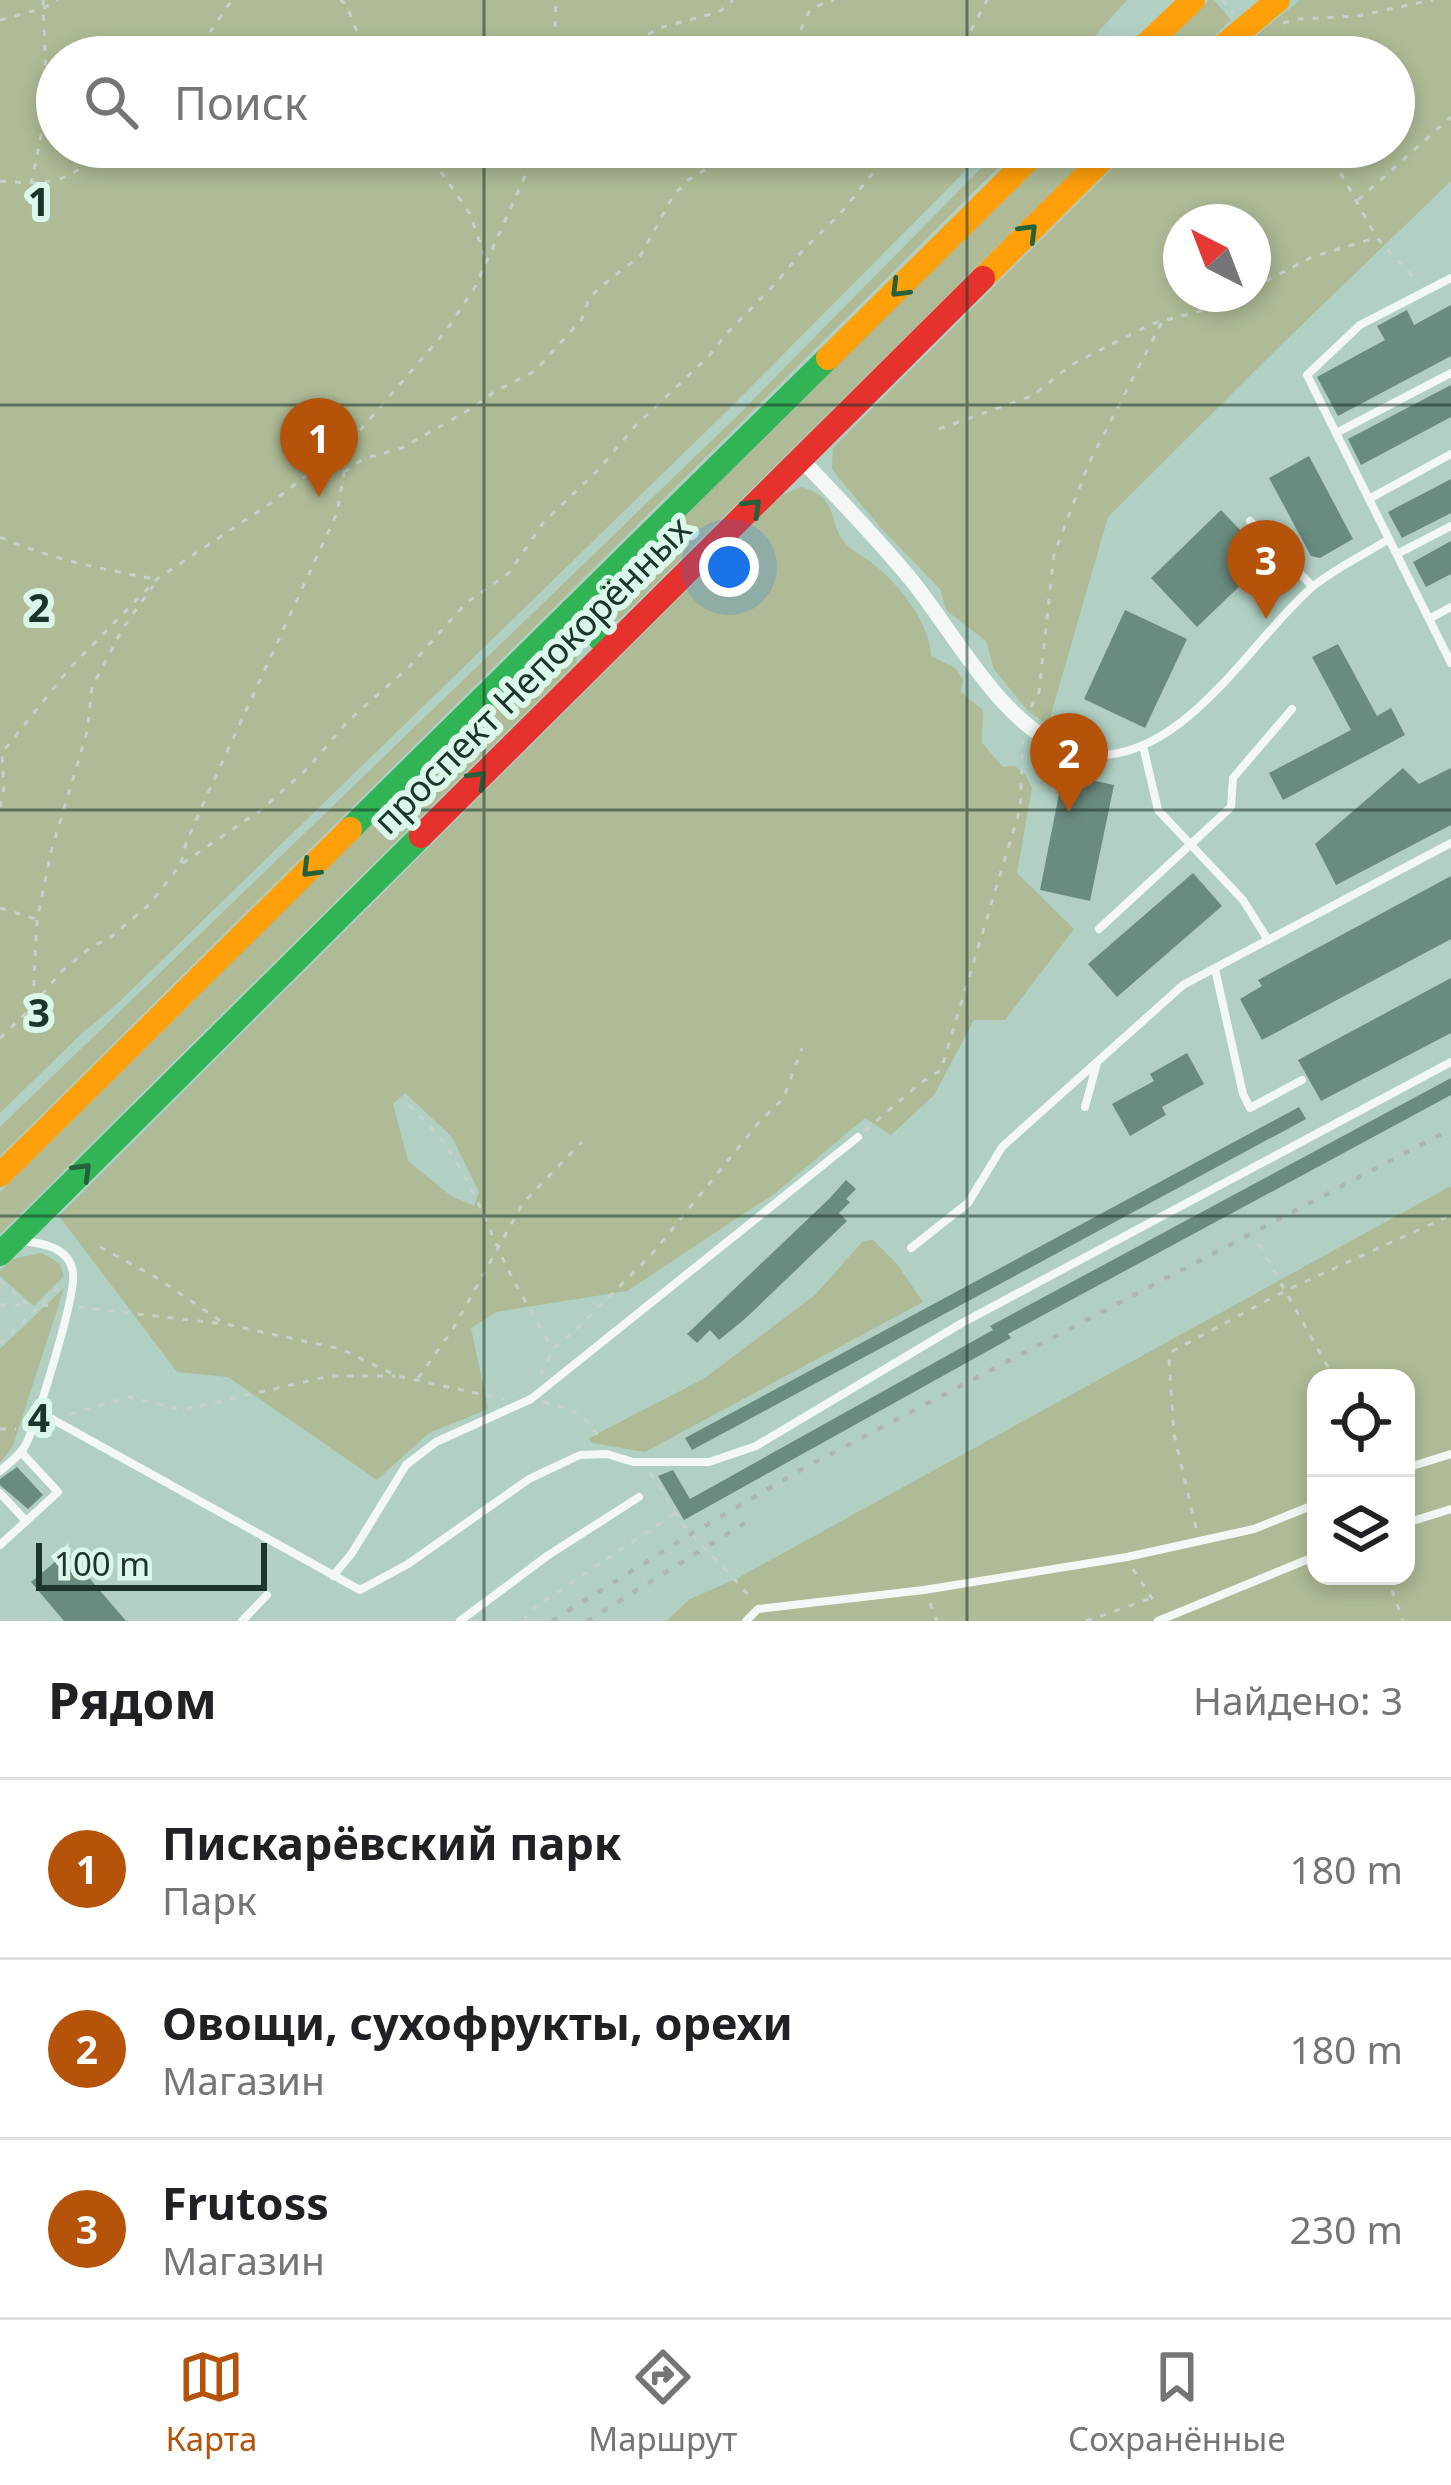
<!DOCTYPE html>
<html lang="ru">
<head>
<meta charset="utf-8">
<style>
	body { margin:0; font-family:"Noto Sans",sans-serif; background:#f2f2f2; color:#202124 }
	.controls { position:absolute; right:36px; bottom:36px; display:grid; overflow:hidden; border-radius:24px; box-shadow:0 6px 18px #0003 }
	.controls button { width:108px; height:108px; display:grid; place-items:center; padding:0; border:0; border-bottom:3px solid #e0e0e0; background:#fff; color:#202124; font:60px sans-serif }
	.compass { position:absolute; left:1163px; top:204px; width:108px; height:108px; border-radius:50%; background:#fff; box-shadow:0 6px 18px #0003; rotate:318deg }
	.scale { position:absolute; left:36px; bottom:30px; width:231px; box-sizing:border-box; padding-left:12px; border:6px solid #1d342b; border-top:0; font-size:33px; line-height:42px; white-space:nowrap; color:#1d342b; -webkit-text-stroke:9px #dbf7ea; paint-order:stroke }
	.you { position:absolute; left:729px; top:567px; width:42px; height:42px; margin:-30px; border:9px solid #fff; border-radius:50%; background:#1a73e8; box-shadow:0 0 0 18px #1a73e833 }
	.badge { display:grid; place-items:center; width:78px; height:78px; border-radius:50%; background:#b45309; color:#fff; font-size:39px; font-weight:700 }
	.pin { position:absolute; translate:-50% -99px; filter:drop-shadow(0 3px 6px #0008) }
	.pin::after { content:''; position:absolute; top:63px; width:42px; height:36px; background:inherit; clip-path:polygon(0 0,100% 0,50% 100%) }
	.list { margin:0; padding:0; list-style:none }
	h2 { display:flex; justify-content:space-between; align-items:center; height:156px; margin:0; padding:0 48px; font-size:51px }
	h2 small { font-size:39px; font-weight:400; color:#757577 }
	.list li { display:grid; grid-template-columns:78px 1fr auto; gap:36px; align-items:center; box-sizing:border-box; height:180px; padding:0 48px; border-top:3px solid #e0e0e0 }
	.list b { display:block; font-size:45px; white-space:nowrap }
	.list p { margin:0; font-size:39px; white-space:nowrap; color:#757577 }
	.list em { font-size:39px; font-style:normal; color:#757577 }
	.icon { flex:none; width:66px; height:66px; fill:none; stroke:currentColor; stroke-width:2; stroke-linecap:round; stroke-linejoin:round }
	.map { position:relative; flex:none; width:1451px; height:1621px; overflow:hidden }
	.search { position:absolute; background:#fff; box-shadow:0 6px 18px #0003; left:36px; right:36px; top:36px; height:132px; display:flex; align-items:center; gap:30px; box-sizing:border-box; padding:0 42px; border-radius:66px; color:#757577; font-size:45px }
	.sheet { height:696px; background:#fff }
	nav { display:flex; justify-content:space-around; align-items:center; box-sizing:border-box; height:168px; border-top:3px solid #e0e0e0; background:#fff; font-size:33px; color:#757577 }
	nav a { display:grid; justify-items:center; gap:6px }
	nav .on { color:#b45309 }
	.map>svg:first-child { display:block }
</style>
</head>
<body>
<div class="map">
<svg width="1451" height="1621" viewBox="0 0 1451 1621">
	<rect width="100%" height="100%" fill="#b1d0c3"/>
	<g fill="#aebb96" fill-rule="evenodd">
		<path d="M 0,0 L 1127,0 L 1076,57 L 57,57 L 57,147 L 989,147 L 727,411 L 119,1002 L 80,1035 L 0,1113 Z"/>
		<path d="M 1209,0 L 1214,0 L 1231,20 L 1192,57 L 1148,57 Z"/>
		<path d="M 1300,0 L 1451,0 L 1451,181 L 1284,342 L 1108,517 L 1048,725 L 1028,711 L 994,669 L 986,641 L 946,610 L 940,589 L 880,527 L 838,477 L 832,468 L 833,448 L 1134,147 L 1394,147 L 1394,57 L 1229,57 ZM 1181,222 L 1253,222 L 1253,294 L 1181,294 Z"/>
		<path d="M 1002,147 L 1019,147 L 0,1156 L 0,1127 L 735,418 Z"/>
		<path d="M 1055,147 L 1098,147 L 621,618 L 614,622 L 600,618 L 597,611 L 601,597 Z"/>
		<path d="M 801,487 C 842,499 826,522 846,544 C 855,553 868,559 877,567 C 902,589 930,623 931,656 L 955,668 L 963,679 L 961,692 L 983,710 L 982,743 L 1003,767 L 1015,766 L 1025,774 L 1032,788 L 1017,873 L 1074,929 L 1005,1020 L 974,1020 L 934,1095 L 891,1135 L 865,1118 L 774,1194 L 627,1291 L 496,1312 L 471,1328 L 488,1409 L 429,1433 L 377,1480 L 228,1377 L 177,1372 L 59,1216 L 782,495 ZM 405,1093 L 452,1137 L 479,1192 L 474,1206 L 451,1196 L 408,1161 L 393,1104 Z"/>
		<path d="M 561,639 L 569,639 L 579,649 L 576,663 L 0,1234 L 0,1192 L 554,643 Z"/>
		<path d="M 1451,1186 L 1451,1621 L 666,1621 L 690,1599 L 736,1579 ZM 1316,1378 L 1406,1378 L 1406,1576 L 1316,1576 Z"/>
		<path d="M 873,1240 L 897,1264 L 923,1302 L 645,1452 L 592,1443 L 589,1438 L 705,1378 L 815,1295 L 863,1241 Z"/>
		<path d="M 42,1253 L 60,1264 L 64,1276 L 34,1306 L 0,1276 L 0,1271 L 12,1259 Z"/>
		<path d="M 64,1288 L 13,1446 L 0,1463 L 0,1349 Z"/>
	</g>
	<g fill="#6a8b7f">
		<path d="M 1451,305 L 1451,356 L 1338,416 L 1317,377 L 1385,340 L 1377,326 L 1407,310 L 1414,325 Z"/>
		<path d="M 1451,385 L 1451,417 L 1361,465 L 1348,439 Z"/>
		<path d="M 1309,456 L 1353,539 L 1320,558 L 1311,556 L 1269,478 Z"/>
		<path d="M 1451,479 L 1451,513 L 1402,538 L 1388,512 Z"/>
		<path d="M 1221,510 L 1268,559 L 1197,627 L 1151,578 Z"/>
		<path d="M 1451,541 L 1451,574 L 1426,587 L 1413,562 Z"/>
		<path d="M 1125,610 L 1187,639 L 1145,728 L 1084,699 Z"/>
		<path d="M 1338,644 L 1377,716 L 1391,708 L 1405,735 L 1283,800 L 1269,773 L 1351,730 L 1312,657 Z"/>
		<path d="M 1403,768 L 1419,784 L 1451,768 L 1451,825 L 1336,885 L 1315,844 Z"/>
		<path d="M 1063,774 L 1114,785 L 1090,901 L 1040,890 Z"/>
		<path d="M 1193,873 L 1222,906 L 1117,997 L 1088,964 Z"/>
		<path d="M 1451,876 L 1451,939 L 1262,1040 L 1240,999 L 1262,986 L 1258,980 Z"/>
		<path d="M 1451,978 L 1451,1033 L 1321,1101 L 1298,1060 Z"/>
		<path d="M 1187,1053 L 1204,1084 L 1162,1107 L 1166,1115 L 1130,1136 L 1112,1104 L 1154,1081 L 1150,1074 Z"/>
		<path d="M 1451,1078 L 1451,1095 L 1008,1334 L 1011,1338 L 684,1520 L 658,1476 L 673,1470 L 690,1499 L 993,1330 L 990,1326 Z"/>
		<path d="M 1299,1107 L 1306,1119 L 692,1450 L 685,1438 Z"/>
		<path d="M 846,1180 L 856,1189 L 846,1199 L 850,1202 L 839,1213 L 847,1221 L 747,1317 L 719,1340 L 710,1330 L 697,1343 L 687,1334 L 829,1199 Z"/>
		<path d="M 17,1467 L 43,1495 L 28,1509 L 0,1485 L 0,1479 Z"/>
		<path d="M 67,1552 L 126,1621 L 64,1621 L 31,1582 Z"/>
	</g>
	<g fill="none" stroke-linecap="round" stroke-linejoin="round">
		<g stroke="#c7d1cc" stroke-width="3" stroke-dasharray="6 9" stroke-linecap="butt">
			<path d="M 340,0 L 346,4 L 367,57"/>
			<path d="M 1222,0 L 1233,13"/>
			<path d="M 0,20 L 44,8 L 58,0"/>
			<path d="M 1283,23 L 1299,19 L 1357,16 L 1433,0"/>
			<path d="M 1257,42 L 1268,57"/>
			<path d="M 193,57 L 232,0"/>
			<path d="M 554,57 L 556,0"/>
			<path d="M 609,57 L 659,28 L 719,12 L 733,0"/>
			<path d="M 788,57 L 809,12 L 814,7 L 834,0"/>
			<path d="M 957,57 L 987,0"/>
			<path d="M 424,147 L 470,214 L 486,260"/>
			<path d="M 1326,147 L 1377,238 L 1419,283"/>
			<path d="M 0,181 C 26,183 57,186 79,169 C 87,164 93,154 100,147"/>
			<path d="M 31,184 L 47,107 L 43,0"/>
			<path d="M 1358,200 L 1451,117"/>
			<path d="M 1253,288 L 1312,257 L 1375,238"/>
			<path d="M 939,429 L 1032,396 L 1071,365 L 1151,324 L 1208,309 L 1240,294"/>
			<path d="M 344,472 L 363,459 L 402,448 L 474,407 L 494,392 L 535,371 L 582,319 L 589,299 L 599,288 L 641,255 L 673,196 L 688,180 L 718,162 L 733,147"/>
			<path d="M 0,537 C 50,559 101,569 155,579"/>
			<path d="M 1031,707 L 1039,692 L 1054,554 L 1089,463 L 1162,322"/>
			<path d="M 0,807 L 4,787 L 2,753 L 69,669 L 157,579 L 268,505 L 349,443 L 446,331 L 475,287 L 523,181 L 535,147"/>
			<path d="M 181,863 L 186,843 L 208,793 L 337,513 L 349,445"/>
			<path d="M 0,908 L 36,919"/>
			<path d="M 33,1001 L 37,920 L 51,852 L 87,732 L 92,687 L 123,628 L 153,586"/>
			<path d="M 0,1038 L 25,1014 L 62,971 L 91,947 L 110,938 L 151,903 L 180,865 L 261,810 L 308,768 L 347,722 L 409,667 L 466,603 L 509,573 L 543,523 L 598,470 L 636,425 L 709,356 L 727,333 L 776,283 L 804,249 L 840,214 L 881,163 L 900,147"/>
			<path d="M 409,1105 C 419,1116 432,1127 441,1139 C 466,1172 482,1211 498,1248 C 513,1282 533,1315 552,1347"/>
			<path d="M 865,1131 L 918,1085 L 941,1070 L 1020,809 L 1023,739"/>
			<path d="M 1259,1244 L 1334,1378"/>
			<path d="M 100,1247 L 157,1278 L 225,1324 L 341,1349 L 397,1376 L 504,1399"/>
			<path d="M 0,1281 L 35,1311"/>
			<path d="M 0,1305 L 26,1305"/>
			<path d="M 42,1305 L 57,1306"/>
			<path d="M 78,1307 L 224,1324"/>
			<path d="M 0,1344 L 59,1287"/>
			<path d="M 541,1375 L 553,1349 L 580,1326 L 652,1254 L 760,1121 L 783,1099 L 802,1048"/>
			<path d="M 418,1378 L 453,1329 L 523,1203 L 582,1142"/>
			<path d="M 543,1402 C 574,1410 585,1412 601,1442"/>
			<path d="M 70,1414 L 129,1397 L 182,1410 L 330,1376 L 395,1376"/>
			<path d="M 0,1429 L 16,1429"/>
			<path d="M 650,1473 C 664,1490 672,1513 687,1529 C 708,1553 732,1574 752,1600"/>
			<path d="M 1196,1528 L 1174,1434 L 1169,1360 L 1171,1352 L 1285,1291 L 1451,1215"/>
			<path d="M 1133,1569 L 1157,1606"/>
			<path d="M 1387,1576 L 1403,1621"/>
			<path d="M 930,1603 L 937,1621"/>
			<path d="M 525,1621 L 526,1613 L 677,1512"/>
			<path d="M 1086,1621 L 1149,1599"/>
		</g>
		<g stroke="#f3f8f6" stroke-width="8">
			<path d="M 1451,278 L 1360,325 L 1307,375 L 1451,663"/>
			<path d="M 1336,433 L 1451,373"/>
			<path d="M 1369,499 L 1451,454"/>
			<path d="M 1250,521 L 1312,586"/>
			<path d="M 1397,554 L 1451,526"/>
			<path d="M 1429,619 L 1451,607"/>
			<path d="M 1060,745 C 1069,749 1077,754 1086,755 C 1182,764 1248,644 1310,589 C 1333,569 1364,555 1389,539"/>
			<path d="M 1143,746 L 1158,810 L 1243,900 L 1268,940"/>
			<path d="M 1099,929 L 1231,807 L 1233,778 L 1292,709"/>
			<path d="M 1215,969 L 1243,1094 L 1250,1108 L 1302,1080"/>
			<path d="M 1085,1107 L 1097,1063"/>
			<path d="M 911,1248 L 968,1203 L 1002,1147 L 1183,985 L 1451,843"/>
			<path d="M 35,1416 L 52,1419 L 360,1590 L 408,1564 L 529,1479 L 580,1455 L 607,1454 L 633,1462 L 709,1462 L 756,1446 L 962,1323 L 1451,1062"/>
			<path d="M 1406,1468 L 1451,1454"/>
			<path d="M 0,1471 C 9,1463 21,1455 26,1444 C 37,1421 77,1293 73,1272 C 69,1247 42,1243 22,1241"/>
			<path d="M 0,1493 L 26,1521"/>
			<path d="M 1406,1523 L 1451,1509"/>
			<path d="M 0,1545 L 58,1492 L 21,1452"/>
			<path d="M 333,1576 L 352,1553 L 406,1465 L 436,1442 L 531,1399 L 858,1137"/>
			<path d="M 242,1621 L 267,1595"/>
			<path d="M 460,1621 L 547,1556 L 639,1497"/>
			<path d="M 746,1621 L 758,1609 L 924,1590 L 1127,1557 L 1254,1529 L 1316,1504"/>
			<path d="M 1158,1621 L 1316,1556"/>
		</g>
		<path stroke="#f3f8f6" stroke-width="15" d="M 801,459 C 839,499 878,539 913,582 C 953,632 1000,720 1059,745"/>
		<g stroke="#30b455" stroke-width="24">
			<path d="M 572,610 L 609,648"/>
			<path d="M 350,829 L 828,358"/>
			<path d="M 0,1254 L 421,836"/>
		</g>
		<g stroke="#ff9f0a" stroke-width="24">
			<path d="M 1133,57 L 1193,0"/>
			<path d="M 1210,57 L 1278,0"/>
			<path d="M 983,278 L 1115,147"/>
			<path d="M 828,358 L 1041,147"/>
			<path d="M 0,1175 L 350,829"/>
		</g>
		<path stroke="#e5322d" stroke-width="24" d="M 421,836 L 983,278"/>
		<g stroke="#aeb6b3" stroke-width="4.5" stroke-dasharray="6 12" stroke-linecap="butt">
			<path d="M 552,1621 L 691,1534 L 804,1468 L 1451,1129"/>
			<path d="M 587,1621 L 745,1523"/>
		</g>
	</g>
	<defs><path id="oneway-chevron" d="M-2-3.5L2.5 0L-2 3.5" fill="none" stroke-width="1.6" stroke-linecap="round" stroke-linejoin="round" transform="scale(3)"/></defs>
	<g stroke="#24613a">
		<use href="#oneway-chevron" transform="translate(1029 232) rotate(-45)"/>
		<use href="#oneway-chevron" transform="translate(899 289) rotate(135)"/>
		<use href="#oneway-chevron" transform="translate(753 507) rotate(-45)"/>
		<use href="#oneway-chevron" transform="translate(478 779) rotate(-45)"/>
		<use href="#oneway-chevron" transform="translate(310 869) rotate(135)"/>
		<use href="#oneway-chevron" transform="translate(83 1171) rotate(-45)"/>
	</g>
	<path fill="none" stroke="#1d342b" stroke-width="3" stroke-opacity="0.55" d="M 484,0 L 484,57M 967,0 L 967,57M 484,147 L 484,1621M 967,147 L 967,1621M 0,405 L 1451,405M 0,810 L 1451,810M 0,1216 L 1451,1216"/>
	<g text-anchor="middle" stroke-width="12" stroke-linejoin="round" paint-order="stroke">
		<g font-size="36" fill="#1d342b" stroke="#dbf7ea">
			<text transform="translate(532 675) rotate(-45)" y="13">проспект Непокорённых</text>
		</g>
	</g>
	<g font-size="39" text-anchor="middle" font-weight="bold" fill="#1d342b" stroke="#dbf7ea" stroke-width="12" stroke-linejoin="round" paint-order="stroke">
		<text x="39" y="216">1</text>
		<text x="39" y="622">2</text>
		<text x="39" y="1027">3</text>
		<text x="39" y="1432">4</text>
	</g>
</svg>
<div class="controls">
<button><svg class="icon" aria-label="locate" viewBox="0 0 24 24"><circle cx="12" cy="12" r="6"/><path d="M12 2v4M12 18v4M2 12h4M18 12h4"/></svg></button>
<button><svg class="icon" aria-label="layers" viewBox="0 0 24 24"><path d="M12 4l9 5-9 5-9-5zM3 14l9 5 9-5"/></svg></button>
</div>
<svg class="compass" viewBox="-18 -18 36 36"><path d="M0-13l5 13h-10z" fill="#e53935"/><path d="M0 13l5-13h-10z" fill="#757577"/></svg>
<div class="scale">100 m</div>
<div class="you"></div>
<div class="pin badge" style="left:319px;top:497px">1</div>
<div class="pin badge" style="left:1069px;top:812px">2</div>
<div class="pin badge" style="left:1266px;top:619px">3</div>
<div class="search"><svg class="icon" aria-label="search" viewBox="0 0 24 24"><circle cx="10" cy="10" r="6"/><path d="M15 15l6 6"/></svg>Поиск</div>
</div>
<section class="sheet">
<h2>Рядом<small>Найдено: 3</small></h2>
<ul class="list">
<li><span class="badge">1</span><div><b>Пискарёвский парк</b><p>Парк</p></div><em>180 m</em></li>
<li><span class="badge">2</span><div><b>Овощи, сухофрукты, орехи</b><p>Магазин</p></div><em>180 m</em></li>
<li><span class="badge">3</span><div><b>Frutoss</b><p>Магазин</p></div><em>230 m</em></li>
</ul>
</section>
<nav>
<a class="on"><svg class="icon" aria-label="map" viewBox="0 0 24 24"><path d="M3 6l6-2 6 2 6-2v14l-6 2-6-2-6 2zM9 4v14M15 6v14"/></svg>Карта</a>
<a><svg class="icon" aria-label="directions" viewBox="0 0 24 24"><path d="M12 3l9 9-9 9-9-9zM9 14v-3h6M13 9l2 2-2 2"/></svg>Маршрут</a>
<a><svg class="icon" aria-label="saved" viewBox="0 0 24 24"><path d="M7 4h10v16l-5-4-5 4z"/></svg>Сохранённые</a>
</nav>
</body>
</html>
